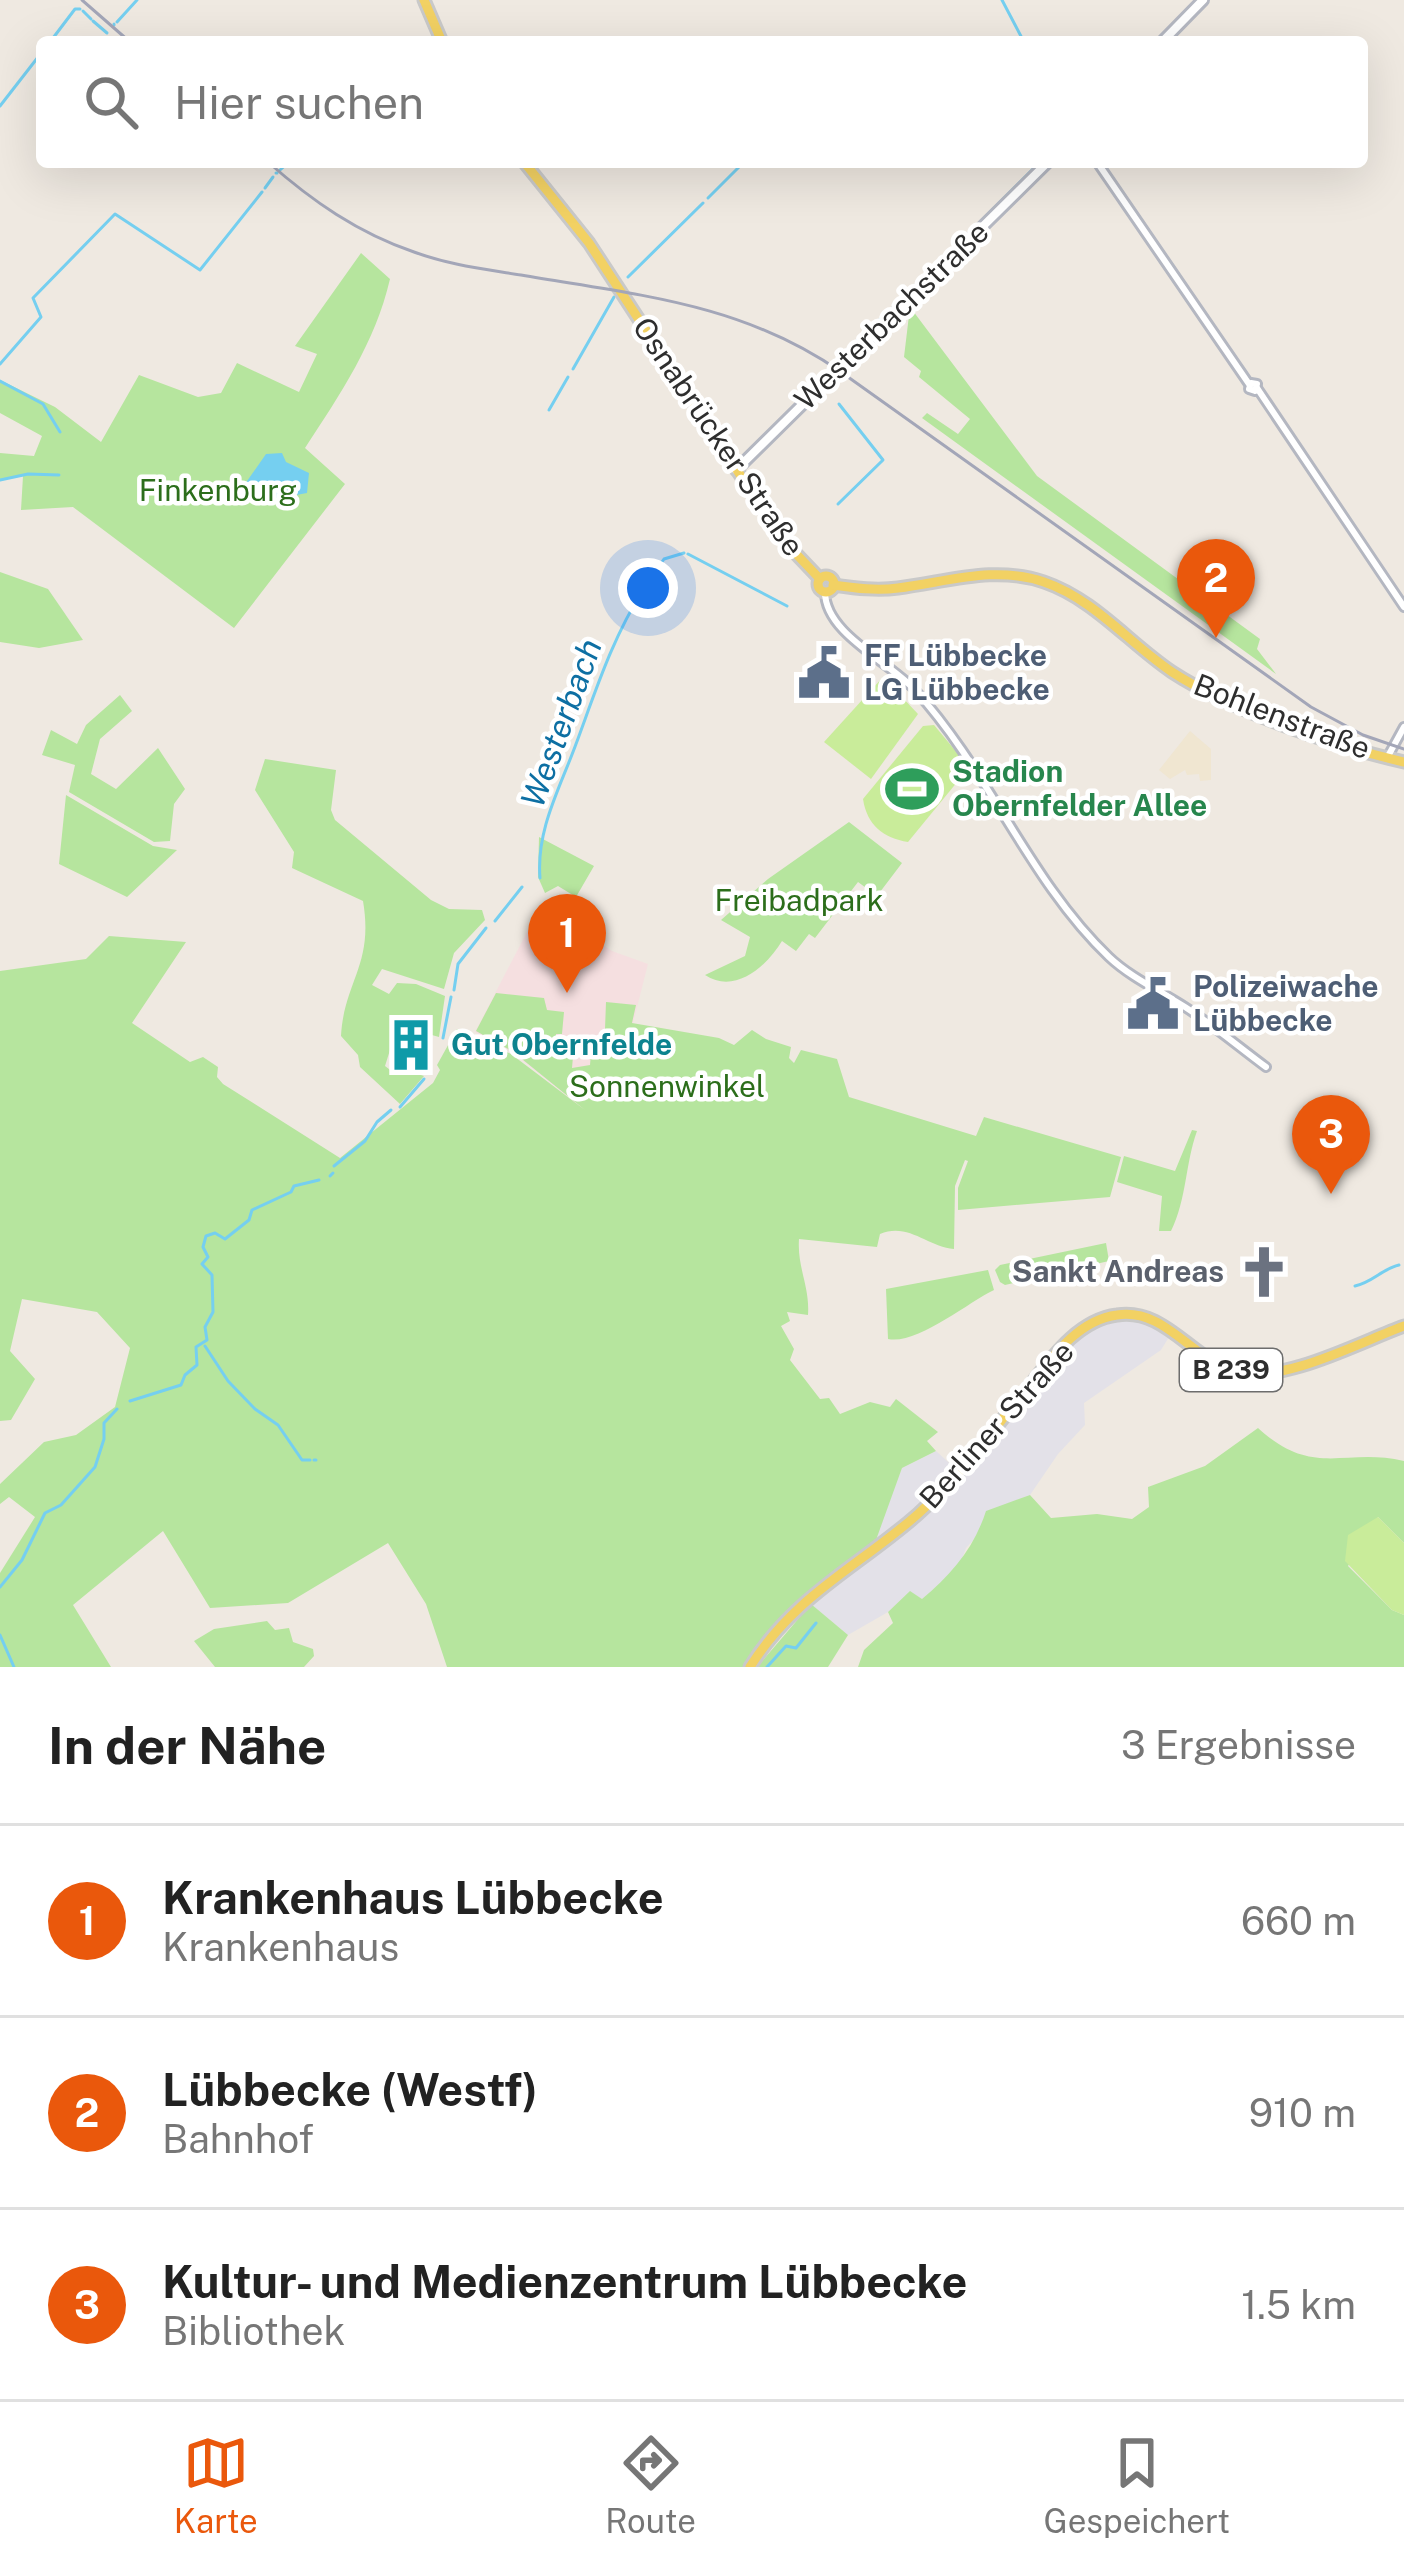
<!DOCTYPE html>
<html lang="de">
<head>
<meta charset="utf-8">
<style>
	body { margin:0; font-family:"Public Sans",sans-serif; background:#f6f6f6; color:#222 }
	.you { position:absolute; left:648px; top:588px; width:42px; height:42px; margin:-30px; border:9px solid #fff; border-radius:50%; background:#1a73e8; box-shadow:0 0 0 18px #1a73e833 }
	.badge { display:grid; place-items:center; width:78px; height:78px; border-radius:50%; background:#ea580c; color:#fff; font-size:39px; font-weight:700 }
	.pin { position:absolute; translate:-50% -99px; filter:drop-shadow(0 3px 6px #0008) }
	.pin::after { content:''; position:absolute; top:63px; width:42px; height:36px; background:inherit; clip-path:polygon(0 0,100% 0,50% 100%) }
	.list { margin:0; padding:0; list-style:none }
	h2 { display:flex; justify-content:space-between; align-items:center; height:156px; margin:0; padding:0 48px; font-size:51px }
	h2 small { font-size:39px; font-weight:400; color:#767676 }
	.list li { display:grid; grid-template-columns:78px 1fr auto; gap:36px; align-items:center; box-sizing:border-box; height:192px; padding:0 48px; border-top:3px solid #e0e0e0 }
	.list b { display:block; font-size:45px; white-space:nowrap }
	.list p { margin:0; font-size:39px; white-space:nowrap; color:#767676 }
	.list em { font-size:39px; font-style:normal; color:#767676 }
	.icon { flex:none; width:66px; height:66px; fill:none; stroke:currentColor; stroke-width:2; stroke-linecap:round; stroke-linejoin:round }
	.map { position:relative; flex:none; width:1404px; height:1667px; overflow:hidden }
	.search { position:absolute; background:#fff; box-shadow:0 12px 48px #0002; left:36px; right:36px; top:36px; height:132px; display:flex; align-items:center; gap:30px; box-sizing:border-box; padding:0 42px; border-radius:12px; color:#767676; font-size:45px }
	.sheet { height:732px; background:#fff }
	nav { display:flex; justify-content:space-around; align-items:center; box-sizing:border-box; height:168px; border-top:3px solid #e0e0e0; background:#fff; font-size:33px; color:#767676 }
	nav a { display:grid; justify-items:center; gap:6px }
	nav .on { color:#ea580c }
	.map>svg:first-child { display:block }
</style>
</head>
<body>
<div class="map">
<svg width="1404" height="1667" viewBox="0 0 1404 1667">
	<rect width="100%" height="100%" fill="#efe9e1"/>
	<path fill="#e3e1e8" d="M 1134,1318 L 1162,1329 L 1169,1337 L 1161,1350 L 1084,1403 L 1085,1425 L 1058,1454 L 1030,1495 L 987,1512 L 979,1534 L 966,1548 L 958,1570 L 922,1599 L 910,1592 L 888,1612 L 848,1635 L 802,1597 L 875,1540 L 902,1468 L 936,1451 L 956,1469 L 1059,1356 L 1086,1332 L 1108,1321 Z"/>
	<path fill="#f0e6d1" d="M 1190,731 L 1211,749 L 1211,780 L 1200,781 L 1199,774 L 1187,775 L 1185,770 L 1170,779 L 1159,770 Z"/>
	<path fill="#f5dfe0" d="M 542,903 L 612,951 L 648,964 L 633,1023 L 588,1113 L 512,1052 L 475,1032 Z"/>
	<g fill="#b6e59e">
		<path d="M 361,253 L 390,279 C 375,343 341,393 305,448 L 345,484 L 234,628 L 73,507 L 21,510 L 23,476 L 0,480 L 0,453 L 34,456 L 42,436 L 0,413 L 0,380 L 55,407 L 101,442 L 139,375 L 198,397 L 221,393 L 237,363 L 299,392 L 317,354 L 295,346 Z"/>
		<path d="M 910,307 L 1037,476 L 1260,639 L 1257,649 L 1276,674 L 922,418 L 927,413 L 958,434 L 970,419 L 919,377 L 921,371 L 904,357 Z"/>
		<path d="M 0,572 L 48,589 L 83,640 L 39,648 L 0,642 Z"/>
		<path d="M 120,695 L 132,711 L 100,739 L 91,774 L 116,789 L 158,748 L 185,789 L 174,804 L 170,841 L 154,842 L 69,792 L 75,765 L 42,755 L 51,730 L 77,744 L 86,725 Z"/>
		<path d="M 265,759 L 336,770 L 331,810 L 335,820 L 431,900 L 449,909 L 482,910 L 485,920 L 454,953 L 444,989 L 382,969 L 372,985 L 389,994 L 397,983 L 416,984 L 445,996 L 439,1037 L 414,1030 L 402,1055 L 390,1050 L 385,1066 L 394,1073 L 399,1068 L 424,1076 L 400,1104 L 360,1067 L 358,1055 L 341,1036 C 344,981 374,965 363,901 L 292,868 L 294,852 L 255,790 Z"/>
		<path d="M 66,795 L 153,846 L 177,850 L 127,897 L 59,864 Z"/>
		<path d="M 849,822 L 902,863 L 877,896 L 858,882 L 815,938 L 809,934 L 796,951 L 782,941 C 767,966 735,995 705,975 L 745,956 L 750,937 L 721,920 L 768,879 Z"/>
		<path d="M 539,837 L 594,866 L 576,897 L 558,886 L 545,893 L 538,877 Z"/>
		<path d="M 109,936 L 186,942 L 132,1023 L 190,1062 L 203,1057 L 218,1067 L 217,1077 L 223,1084 L 340,1158 L 433,1083 L 440,1070 L 437,1065 L 457,1029 L 511,1054 L 585,1110 L 512,1051 L 476,1031 L 496,993 L 544,998 L 547,1010 L 564,1012 L 562,1034 L 556,1034 L 556,1042 L 574,1045 L 572,1068 L 590,1065 L 592,1042 L 611,1043 L 611,1035 L 600,1033 L 605,1029 L 606,1002 L 636,1005 L 632,1023 L 719,1038 L 734,1045 L 752,1030 L 766,1039 L 791,1047 L 789,1058 L 794,1063 L 801,1050 L 837,1059 L 849,1097 L 976,1136 L 984,1117 L 1121,1157 L 1110,1197 L 958,1210 L 958,1188 L 968,1161 L 965,1160 L 955,1186 L 954,1249 C 928,1247 908,1222 880,1234 L 877,1247 L 799,1239 C 797,1268 810,1286 808,1315 L 787,1312 L 790,1321 L 781,1326 L 794,1349 L 790,1360 L 820,1399 L 829,1398 L 840,1414 L 870,1402 L 890,1407 L 896,1399 L 938,1432 L 927,1441 L 936,1451 L 902,1468 L 876,1540 L 802,1597 L 768,1633 L 746,1667 L 447,1667 L 426,1604 L 388,1543 L 288,1603 L 210,1608 L 163,1531 L 73,1605 L 111,1667 L 0,1667 L 0,1573 L 35,1517 L 9,1497 L 0,1504 L 0,1484 L 44,1442 L 76,1435 L 115,1407 L 130,1348 L 97,1312 L 22,1299 L 10,1351 L 35,1379 L 11,1420 L 0,1421 L 0,971 L 86,959 Z"/>
		<path d="M 1192,1130 L 1197,1131 C 1185,1164 1187,1198 1171,1231 L 1159,1231 L 1162,1196 L 1117,1182 L 1124,1156 L 1175,1171 Z"/>
		<path d="M 1106,1243 L 1109,1261 L 1005,1285 L 1000,1282 L 995,1270 L 1000,1265 Z"/>
		<path d="M 988,1270 L 994,1290 C 967,1303 917,1345 888,1339 L 886,1289 Z"/>
		<path d="M 1258,1428 C 1314,1479 1344,1447 1404,1461 L 1404,1543 L 1378,1517 L 1348,1566 L 1392,1610 L 1404,1615 L 1404,1667 L 858,1667 L 864,1650 L 893,1623 L 888,1612 L 910,1591 L 922,1599 C 952,1574 974,1548 986,1511 L 1030,1495 L 1051,1518 L 1097,1514 L 1132,1519 L 1149,1507 L 1148,1487 L 1205,1466 Z"/>
		<path d="M 811,1604 L 848,1635 L 828,1667 L 757,1667 Z"/>
		<path d="M 267,1621 L 275,1630 L 289,1628 L 293,1642 L 313,1649 L 314,1656 L 304,1667 L 215,1667 L 194,1641 L 214,1629 Z"/>
	</g>
	<g fill="#c9ec9a">
		<path d="M 883,677 L 918,714 L 871,779 L 824,742 Z"/>
		<path d="M 934,725 L 964,761 L 967,770 L 908,842 C 883,838 867,825 863,799 L 923,726 Z"/>
		<path d="M 1378,1517 L 1404,1543 L 1404,1615 L 1392,1610 L 1345,1561 L 1348,1535 Z"/>
	</g>
	<path fill="#75cff0" d="M 282,453 L 286,462 L 309,473 L 307,493 L 280,498 L 258,494 L 255,483 L 252,486 L 245,484 L 266,454 Z"/>
	<g fill="none" stroke-linecap="round" stroke-linejoin="round">
		<g stroke="#75cff0" stroke-width="3">
			<path d="M 1002,0 L 1024,42"/>
			<path d="M 83,11 L 91,19"/>
			<path d="M 93,21 L 107,33"/>
			<path d="M 117,22 L 137,0"/>
			<path d="M 114,25 L 114,24"/>
			<path d="M 50,42 L 75,9 L 80,9"/>
			<path d="M 0,106 L 42,52"/>
			<path d="M 280,170 L 289,162"/>
			<path d="M 276,173 L 277,173"/>
			<path d="M 265,188 L 273,177"/>
			<path d="M 708,198 L 744,162"/>
			<path d="M 628,277 L 703,203"/>
			<path d="M 907,295 L 1040,162"/>
			<path d="M 833,363 L 901,300"/>
			<path d="M 0,364 L 41,317 L 33,298 L 115,214 L 200,270 L 262,192"/>
			<path d="M 573,369 L 614,297"/>
			<path d="M 0,381 L 43,404 L 60,432"/>
			<path d="M 549,410 L 568,377"/>
			<path d="M 0,480 L 28,474 L 59,475"/>
			<path d="M 838,504 L 883,460 L 839,404"/>
			<path d="M 688,554 L 787,606"/>
			<path d="M 647,584 L 664,559 L 684,553"/>
			<path d="M 540,878 C 536,830 560,788 576,744 C 596,690 612,639 643,590"/>
			<path d="M 495,921 L 522,887"/>
			<path d="M 454,990 L 458,964 L 486,928"/>
			<path d="M 443,1038 L 451,997"/>
			<path d="M 400,1107 L 424,1079"/>
			<path d="M 334,1166 L 365,1141 L 377,1122 L 391,1110"/>
			<path d="M 330,1176 L 333,1173"/>
			<path d="M 1355,1286 C 1373,1282 1382,1269 1399,1265"/>
			<path d="M 205,1346 L 228,1381 L 255,1409 L 278,1425 L 302,1460 L 310,1460"/>
			<path d="M 130,1401 L 181,1385 L 185,1375 L 197,1365 L 196,1347 L 207,1340 L 205,1327 L 213,1312 L 212,1275 L 202,1264 L 208,1257 L 203,1247 L 206,1236 L 215,1233 L 225,1239 L 249,1220 L 252,1210 L 291,1192 L 294,1186 L 319,1180"/>
			<path d="M 314,1460 L 316,1460"/>
			<path d="M 0,1587 L 22,1560 L 45,1513 L 61,1505 L 95,1467 L 104,1439 L 104,1423 L 117,1409"/>
			<path d="M 0,1635 L 14,1667"/>
			<path d="M 767,1667 L 786,1646 L 796,1648 L 816,1623"/>
		</g>
		<g stroke="#b4b7c1" stroke-width="12">
			<g id="tertiary">
				<path d="M 1097,162 L 1249,384"/>
				<path d="M 1251,383 L 1257,384 L 1255,391 L 1249,389 Z"/>
				<path d="M 1257,388 L 1404,607"/>
				<path d="M 825,592 C 825,633 888,661 915,690 C 989,771 1030,882 1109,957 C 1130,977 1160,991 1185,1007 C 1213,1025 1239,1047 1266,1067"/>
				<path d="M 1387,758 L 1404,727"/>
			</g>
		</g>
		<g stroke="#b4b7c1" stroke-width="14">
			<g id="secondary">
				<path d="M 1162,42 L 1203,0"/>
				<path d="M 736,470 L 1048,162"/>
			</g>
		</g>
		<g stroke="#c9c9c9" stroke-width="15">
			<g id="primary">
				<path d="M 424,0 L 442,42"/>
				<path d="M 524,162 L 589,243 L 782,539 L 820,579"/>
				<circle cx="826" cy="584" r="8"/>
				<path d="M 833,585 C 855,588 876,591 898,588 C 947,582 995,565 1044,582 C 1094,599 1129,643 1172,672 C 1232,711 1334,746 1404,762"/>
				<path d="M 750,1667 C 795,1595 858,1567 918,1514 C 959,1477 992,1431 1027,1389 C 1050,1360 1077,1320 1117,1315 C 1166,1307 1193,1362 1238,1372 C 1284,1383 1360,1342 1404,1326"/>
			</g>
		</g>
		<use href="#tertiary" stroke="#fff" stroke-width="6"/>
		<use href="#secondary" stroke="#fff" stroke-width="8"/>
		<use href="#primary" stroke="#f2d163" stroke-width="9"/>
		<g stroke="#a3a6b8" stroke-width="3">
			<path d="M 82,0 L 130,42"/>
			<path d="M 268,162 C 312,201 358,233 414,252 C 449,265 485,269 521,275 C 637,295 742,303 841,372 L 1311,707 L 1363,735 L 1404,749"/>
		</g>
	</g>
	<defs>
		<g id="civic-bare" transform="scale(4.14)"><path d="M-.6-6.5H3V-4.5H.6V-3L4-1V1h2V6H-6V1h2V-1L-.6-3ZM-1.2 2.5V6h2.4V2.5Z" fill="#5c6f8a" stroke="#fff" stroke-width="2.5" paint-order="stroke"/></g>
		<g id="stadium-bare" transform="scale(4.14)"><path d="M0-5a6.5 5 0 1 0 0 10a6.5 5 0 1 0 0-10ZM-3.5-1.8h7v3.6h-7Z" fill="#2e9e5b" stroke="#fff" stroke-width="2.5" paint-order="stroke"/></g>
		<g id="building-bare" transform="scale(4.14)"><path d="M-4-6H4V6H1V3H-1V6H-4ZM-2.5-4.3h1.7v1.8h-1.7ZM.8-4.3h1.7v1.8H.8ZM-2.5-1h1.7V.8h-1.7ZM.8-1h1.7V.8H.8Z" fill="#0f9aa8" stroke="#fff" stroke-width="2.5" paint-order="stroke"/></g>
		<g id="church-bare" transform="scale(4.14)"><path d="M-1.2-6h2.4v3.5h3.3v2.4h-3.3V6h-2.4V-.1h-3.3v-2.4h3.3Z" fill="#6b7280" stroke="#fff" stroke-width="2.5" paint-order="stroke"/></g>
	</defs>
	<g fill-rule="evenodd">
		<use href="#civic-bare" x="824" y="673"/>
		<use href="#stadium-bare" x="912" y="789"/>
		<use href="#civic-bare" x="1153" y="1004"/>
		<use href="#building-bare" x="411" y="1045"/>
		<use href="#church-bare" x="1264" y="1272"/>
	</g>
	<g text-anchor="middle" stroke-width="9" stroke-linejoin="round" paint-order="stroke">
		<rect fill="#fff" stroke="#6d6d6d" stroke-width="3" x="1180" y="1349" width="102" height="42" rx="9"/>
		<g font-size="27" font-weight="bold" fill="#2e2e2e">
			<text x="1231" y="1379">B 239</text>
		</g>
		<g font-size="30" fill="#2e2e2e" stroke="#fff">
			<text transform="translate(892 316) rotate(-44)" y="10">Westerbachstraße</text>
			<text transform="translate(718 437) rotate(56)" y="10">Osnabrücker Straße</text>
			<text transform="translate(1282 717) rotate(21)" y="10">Bohlenstraße</text>
			<text transform="translate(997 1425) rotate(-48)" y="10">Berliner Straße</text>
		</g>
		<g font-size="30" fill="#2c6e1b" stroke="#fff">
			<text x="218" y="501">Finkenburg</text>
			<text x="799" y="911">Freibadpark</text>
			<text x="667" y="1097">Sonnenwinkel</text>
		</g>
		<g font-size="30" font-weight="bold" fill="#4e5e75" stroke="#fff" text-anchor="start">
			<text x="864" y="666">FF Lübbecke<tspan x="864" dy="34">LG Lübbecke</tspan></text>
			<text x="1193" y="997">Polizeiwache<tspan x="1193" dy="34">Lübbecke</tspan></text>
		</g>
		<g font-size="30" font-weight="bold" fill="#27864d" stroke="#fff" text-anchor="start">
			<text x="952" y="782">Stadion<tspan x="952" dy="34">Obernfelder Allee</tspan></text>
		</g>
		<g font-size="30" font-weight="bold" fill="#0d838f" stroke="#fff" text-anchor="start">
			<text x="451" y="1055">Gut Obernfelde</text>
		</g>
		<g font-size="30" font-weight="bold" fill="#5b616d" stroke="#fff" text-anchor="end">
			<text x="1224" y="1282">Sankt Andreas</text>
		</g>
		<g font-size="33" font-style="italic" fill="#0d6fa3" stroke="#fff">
			<text transform="translate(561 723) rotate(-70)" y="12">Westerbach</text>
		</g>
	</g>
</svg>
<div class="you"></div>
<div class="pin badge" style="left:567px;top:993px">1</div>
<div class="pin badge" style="left:1216px;top:638px">2</div>
<div class="pin badge" style="left:1331px;top:1194px">3</div>
<div class="search"><svg class="icon" aria-label="search" viewBox="0 0 24 24"><circle cx="10" cy="10" r="6"/><path d="M15 15l6 6"/></svg>Hier suchen</div>
</div>
<section class="sheet">
<h2>In der Nähe<small>3 Ergebnisse</small></h2>
<ul class="list">
<li><span class="badge">1</span><div><b>Krankenhaus Lübbecke</b><p>Krankenhaus</p></div><em>660 m</em></li>
<li><span class="badge">2</span><div><b>Lübbecke (Westf)</b><p>Bahnhof</p></div><em>910 m</em></li>
<li><span class="badge">3</span><div><b>Kultur- und Medienzentrum Lübbecke</b><p>Bibliothek</p></div><em>1.5 km</em></li>
</ul>
</section>
<nav>
<a class="on"><svg class="icon" aria-label="map" viewBox="0 0 24 24"><path d="M3 6l6-2 6 2 6-2v14l-6 2-6-2-6 2zM9 4v14M15 6v14"/></svg>Karte</a>
<a><svg class="icon" aria-label="directions" viewBox="0 0 24 24"><path d="M12 3l9 9-9 9-9-9zM9 14v-3h6M13 9l2 2-2 2"/></svg>Route</a>
<a><svg class="icon" aria-label="saved" viewBox="0 0 24 24"><path d="M7 4h10v16l-5-4-5 4z"/></svg>Gespeichert</a>
</nav>
</body>
</html>
